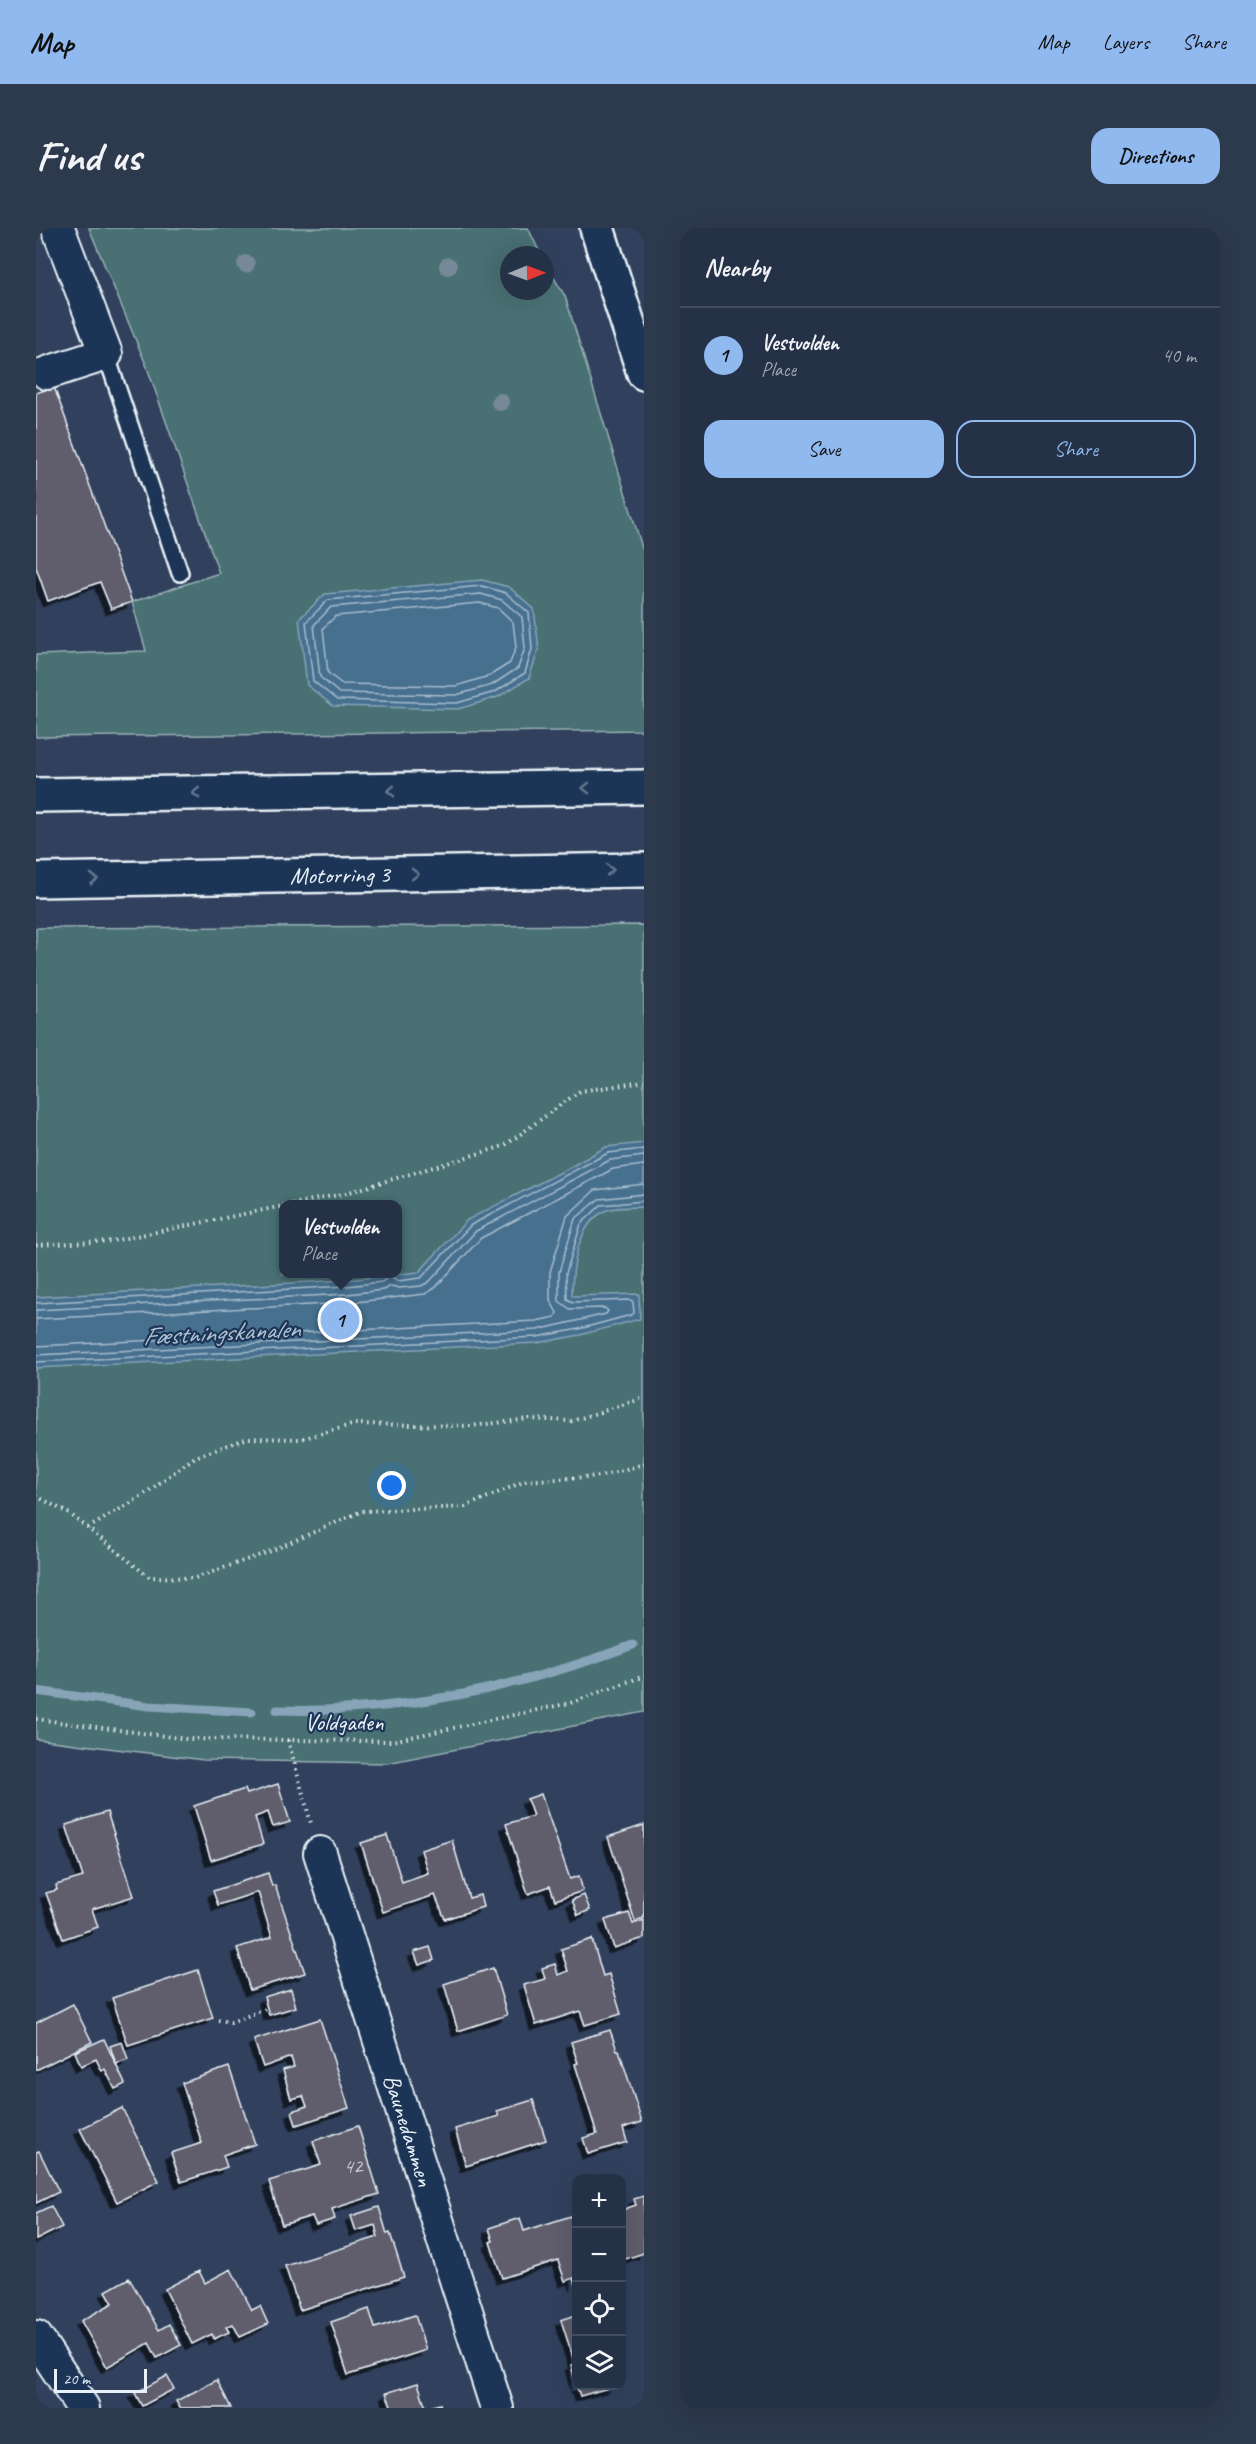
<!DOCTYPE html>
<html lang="en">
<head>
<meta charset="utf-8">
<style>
	body { margin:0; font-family:Caveat,sans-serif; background:#2d394d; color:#f1f3f6 }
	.controls { position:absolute; right:18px; bottom:18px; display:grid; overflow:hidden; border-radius:12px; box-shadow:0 6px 24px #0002 }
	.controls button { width:54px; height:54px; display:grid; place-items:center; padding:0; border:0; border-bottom:2px solid #424c5f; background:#253146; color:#f1f3f6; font:30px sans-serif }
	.compass { position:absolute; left:464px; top:18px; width:54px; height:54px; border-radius:50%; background:#253146; box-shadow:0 6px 24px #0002; rotate:89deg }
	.scale { position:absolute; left:18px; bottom:15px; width:93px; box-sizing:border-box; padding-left:6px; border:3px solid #e8f1f8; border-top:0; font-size:16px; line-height:21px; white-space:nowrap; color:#e8f1f8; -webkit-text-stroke:4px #1d3557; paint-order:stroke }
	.you { position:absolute; left:356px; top:1258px; width:21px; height:21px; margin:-15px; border:4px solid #fff; border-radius:50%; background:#1a73e8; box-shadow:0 0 0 9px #1a73e833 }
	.badge { display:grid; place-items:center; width:39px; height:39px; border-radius:50%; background:#90b9f0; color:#111; font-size:20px; font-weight:700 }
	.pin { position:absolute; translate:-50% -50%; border:3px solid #fff; box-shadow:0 2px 6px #0006 }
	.popup { position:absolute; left:243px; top:972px; width:123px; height:78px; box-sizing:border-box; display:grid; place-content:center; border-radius:12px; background:#253146; filter:drop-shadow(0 2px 4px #0005); font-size:20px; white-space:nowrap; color:#a3a9b3 }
	.popup b { font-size:22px; color:#f1f3f6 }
	.popup::after { content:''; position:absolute; left:50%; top:100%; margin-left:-12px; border:12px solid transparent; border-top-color:#253146 }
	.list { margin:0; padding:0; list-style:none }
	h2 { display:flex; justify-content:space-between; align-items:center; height:78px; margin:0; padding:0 24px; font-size:26px }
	h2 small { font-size:20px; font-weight:400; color:#a3a9b3 }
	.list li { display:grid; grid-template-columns:39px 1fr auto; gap:18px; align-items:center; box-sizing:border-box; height:96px; padding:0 24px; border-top:2px solid #424c5f }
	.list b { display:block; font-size:22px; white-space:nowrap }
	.list p { margin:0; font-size:20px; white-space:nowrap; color:#a3a9b3 }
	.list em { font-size:20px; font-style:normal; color:#a3a9b3 }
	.actions { display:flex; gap:12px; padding:18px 24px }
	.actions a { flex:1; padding:14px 0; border:2px solid #90b9f0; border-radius:18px; text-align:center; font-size:21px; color:#90b9f0 }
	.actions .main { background:#90b9f0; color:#111 }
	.icon { flex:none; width:33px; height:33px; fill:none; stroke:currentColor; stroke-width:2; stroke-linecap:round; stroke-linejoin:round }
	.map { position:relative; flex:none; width:608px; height:2180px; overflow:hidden; border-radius:18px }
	header { display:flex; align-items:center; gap:36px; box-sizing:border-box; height:84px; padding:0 30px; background:#90b9f0; color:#111 }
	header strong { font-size:28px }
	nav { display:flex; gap:33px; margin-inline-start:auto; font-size:21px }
	.intro { display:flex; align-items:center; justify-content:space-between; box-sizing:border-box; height:144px; padding:0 36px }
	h1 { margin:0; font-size:42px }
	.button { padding:15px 27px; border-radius:18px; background:#90b9f0; color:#111; font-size:21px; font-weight:700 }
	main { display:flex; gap:36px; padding:0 36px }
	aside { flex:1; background:#253146; border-radius:18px; box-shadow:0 6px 24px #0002 }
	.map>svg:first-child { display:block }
</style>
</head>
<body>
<header>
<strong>Map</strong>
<nav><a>Map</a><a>Layers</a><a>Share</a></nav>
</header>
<div class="intro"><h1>Find us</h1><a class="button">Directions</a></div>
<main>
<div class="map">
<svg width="608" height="2180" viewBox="0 0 608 2180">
	<defs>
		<filter id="shadow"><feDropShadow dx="-5.5" dy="5.5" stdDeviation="0" flood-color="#0009"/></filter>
	</defs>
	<rect width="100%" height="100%" fill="#31415d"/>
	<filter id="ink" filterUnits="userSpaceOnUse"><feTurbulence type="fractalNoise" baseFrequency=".0167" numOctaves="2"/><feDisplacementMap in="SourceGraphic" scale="12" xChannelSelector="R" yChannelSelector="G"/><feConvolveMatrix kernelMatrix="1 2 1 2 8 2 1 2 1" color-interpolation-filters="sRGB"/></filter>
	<g filter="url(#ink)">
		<g fill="#497073" stroke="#98b0b6" stroke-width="1.5" fill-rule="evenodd">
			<path d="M 53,0 L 492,0 L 505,27 L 473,27 L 473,63 L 509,63 L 509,35 L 529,68 L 608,326 L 608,502 L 0,509 L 0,427 L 110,423 L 96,374 L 183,345 L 111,139 Z"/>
			<path d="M 608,697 L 608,1484 L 351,1535 L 168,1532 L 0,1511 L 0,700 ZM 247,976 L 361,976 L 361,1046 L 247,1046 Z"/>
		</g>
		<g fill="#47708f" stroke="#87a4b9" stroke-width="1.5">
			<path d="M 446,352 L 473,359 L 498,381 L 503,421 L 493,450 L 462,469 L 422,481 L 297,478 L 271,457 L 263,391 L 289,366 Z"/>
			<path d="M 608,915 L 608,979 C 597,980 576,978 567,984 C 541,998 536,1041 536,1068 L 603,1066 L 604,1091 L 544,1107 L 502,1115 L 0,1140 L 0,1069 L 311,1052 L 383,1044 L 431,992 L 531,941 L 570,919 Z"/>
		</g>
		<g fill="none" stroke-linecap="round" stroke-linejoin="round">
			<g stroke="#a8bdce" stroke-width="1.5">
				<path d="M 446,358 L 470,365 L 493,385 L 496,421 L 489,445 L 459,464 L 421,475 L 301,472 L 277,453 L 270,394 L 292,372 Z"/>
				<path d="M 445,366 L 466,372 L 486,389 L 489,420 L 482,440 L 456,457 L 420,467 L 303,465 L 284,449 L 278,397 L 295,379 Z"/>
				<path d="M 444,375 L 462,380 L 477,394 L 480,419 L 474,435 L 453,448 L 420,458 L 306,456 L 292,445 L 287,400 L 300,388 Z"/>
				<path d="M 0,1075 L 311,1058 L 346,1054 L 354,1048 L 362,1053 L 385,1050 L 435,997 L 572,925 L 608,921"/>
				<path d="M 0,1082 L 312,1066 L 347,1062 L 355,1058 L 363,1060 L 385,1058 L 393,1054 L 440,1003 L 574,932 L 608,928"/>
				<path d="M 0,1091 L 312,1075 L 389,1066 L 399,1060 L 445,1010 L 577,941 L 608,937"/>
				<path d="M 0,1118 L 500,1093 L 519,1089 L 521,1085 L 514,1072 L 514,1044 L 531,988 L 559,962 L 608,956"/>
				<path d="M 0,1127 L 501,1102 L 570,1086 L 572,1083 L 569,1080 L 534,1081 L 523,1073 L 523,1044 L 539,991 L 563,971 L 608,966"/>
				<path d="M 0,1134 L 501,1109 L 543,1101 L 595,1087 L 598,1085 L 597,1074 L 595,1072 L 537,1074 L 531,1071 L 530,1045 L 545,996 L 565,977 L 608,973"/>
			</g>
			<g stroke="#87a4b9" stroke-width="9">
				<path d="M 0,1463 L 113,1478 L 216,1484"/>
				<path d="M 241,1482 C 362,1486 485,1459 597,1417"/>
			</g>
		</g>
		<g fill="#605d6c" stroke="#e8f1f8" stroke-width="1.5" filter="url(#shadow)">
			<path d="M 18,159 L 96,374 L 75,381 L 64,354 L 12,373 L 0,339 L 0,165 Z"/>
			<path d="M 242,1556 L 254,1594 L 237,1599 L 232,1584 L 219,1589 L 227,1616 L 175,1632 L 158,1578 L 209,1561 L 211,1566 Z"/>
			<path d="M 505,1566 L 534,1651 L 543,1648 L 547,1663 L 519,1672 L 514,1658 L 492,1666 L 470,1596 L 497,1588 L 491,1571 Z"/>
			<path d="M 71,1584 L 98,1668 L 56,1681 L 62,1699 L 27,1711 L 10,1665 L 21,1662 L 20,1657 L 47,1649 L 30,1597 Z"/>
			<path d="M 608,1597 L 608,1690 L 599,1693 L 572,1609 Z"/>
			<path d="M 351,1607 L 366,1654 L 392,1645 L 385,1622 L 416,1612 L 433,1670 L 444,1667 L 447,1679 L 409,1691 L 399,1667 L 347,1684 L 325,1615 Z"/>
			<path d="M 232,1645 L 236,1658 L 239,1657 L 269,1745 L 214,1762 L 201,1720 L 236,1709 L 222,1664 L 182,1677 L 177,1663 Z"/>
			<path d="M 548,1667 L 554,1682 L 542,1687 L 536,1672 Z"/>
			<path d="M 593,1685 L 597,1696 L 608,1692 L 608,1710 L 578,1720 L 569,1692 Z"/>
			<path d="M 556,1711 L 567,1748 L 573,1746 L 585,1786 L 549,1797 L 544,1783 L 500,1797 L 488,1757 L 509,1751 L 506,1740 L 519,1736 L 522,1747 L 532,1743 L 525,1721 Z"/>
			<path d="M 394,1719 L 398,1732 L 383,1737 L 378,1724 Z"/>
			<path d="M 457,1740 L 471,1787 L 422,1803 L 408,1756 Z"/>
			<path d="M 162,1742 L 177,1790 L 92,1817 L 76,1770 Z"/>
			<path d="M 255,1761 L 260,1779 L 233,1787 L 228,1769 Z"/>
			<path d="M 37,1776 L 56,1814 L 0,1842 L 0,1795 Z"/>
			<path d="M 284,1791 L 313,1880 L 260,1897 L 256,1883 L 271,1878 L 267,1868 L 255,1871 L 247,1842 L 258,1839 L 255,1829 L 227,1839 L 218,1812 Z"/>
			<path d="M 574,1802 L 581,1822 L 583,1822 L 606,1894 L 587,1900 L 591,1914 L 552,1926 L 547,1910 L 561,1906 L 539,1836 L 542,1835 L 535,1814 Z"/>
			<path d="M 68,1811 L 89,1856 L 79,1861 L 69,1841 L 66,1843 L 60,1831 L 45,1838 L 39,1824 Z"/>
			<path d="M 86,1814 L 92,1832 L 80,1836 L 74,1818 Z"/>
			<path d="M 193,1839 L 219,1916 L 187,1927 L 191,1939 L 145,1954 L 135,1925 L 166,1915 L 146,1855 Z"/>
			<path d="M 497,1872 L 510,1912 L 430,1938 L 419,1901 L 463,1888 L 461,1883 Z"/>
			<path d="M 86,1880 L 123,1953 L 81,1974 L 44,1901 Z"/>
			<path d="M 322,1898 L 343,1966 L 296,1981 L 299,1991 L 280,1997 L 276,1988 L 246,1997 L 233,1953 L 285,1937 L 277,1913 Z"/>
			<path d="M 3,1923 L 23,1964 L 0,1975 L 0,1924 Z"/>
			<path d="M 608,1968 L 608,2025 L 586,2032 L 586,1982 L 600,1977 L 598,1971 Z"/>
			<path d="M 15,1978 L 26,1999 L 0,2012 L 0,1985 Z"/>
			<path d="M 343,1979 L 351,2006 L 354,2005 L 368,2049 L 264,2082 L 249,2038 L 342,2009 L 339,1997 L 320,2003 L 315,1988 Z"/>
			<path d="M 535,1988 L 538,1998 L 540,1997 L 540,2057 L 538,2050 L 529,2053 L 522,2032 L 466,2050 L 454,2014 L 457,2013 L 453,2000 L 484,1990 L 488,2003 Z"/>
			<path d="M 195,2041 L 216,2082 L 224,2078 L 232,2096 L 204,2109 L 197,2096 L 190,2099 L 193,2104 L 178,2111 L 176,2106 L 156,2116 L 129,2061 L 163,2043 L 169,2055 Z"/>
			<path d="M 93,2050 L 123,2102 L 133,2096 L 145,2117 L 121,2130 L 113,2115 L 71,2139 L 45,2093 L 77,2075 L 70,2063 Z"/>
			<path d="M 333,2081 L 339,2100 L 379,2087 L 390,2122 L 312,2147 L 295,2094 Z"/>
			<path d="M 540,2087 L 540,2156 L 535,2137 L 539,2136 L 525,2092 Z"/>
			<path d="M 131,2148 L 138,2161 L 106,2178 L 99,2165 Z"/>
			<path d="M 181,2152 L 195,2180 L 144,2180 L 140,2173 Z"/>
			<path d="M 382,2155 L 390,2180 L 404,2176 L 406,2180 L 356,2180 L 350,2165 Z"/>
			<path d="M 541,2158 L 579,2158 L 544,2168 Z"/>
		</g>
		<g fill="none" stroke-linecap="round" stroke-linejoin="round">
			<g stroke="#e8f1f8" stroke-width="20">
				<path id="lane" d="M 70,126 L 144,345"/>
			</g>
			<g stroke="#e8f1f8" stroke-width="36">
				<g id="street">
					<path d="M 11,145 L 70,126 L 22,0"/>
					<path id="s1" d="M 284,1625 L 461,2180"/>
					<path d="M 0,2109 L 47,2180"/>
				</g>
			</g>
			<g stroke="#e8f1f8" stroke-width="38">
				<path id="secondary" d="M 561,0 L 608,145"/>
			</g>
			<g stroke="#e8f1f8" stroke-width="38">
				<g id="highway">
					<path d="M 0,567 L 608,559"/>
					<path id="s2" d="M 0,652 L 608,642"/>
				</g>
			</g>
			<g stroke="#e8f1f8" stroke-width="4" stroke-dasharray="1.5 4.5" stroke-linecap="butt">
				<path d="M 256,976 L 307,966 L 468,918 L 544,863 L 608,854"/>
				<path d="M 0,1017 L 76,1013 L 247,978"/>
				<path d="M 0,1268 L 34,1286 L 113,1349 L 159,1350 L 230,1325 L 326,1283 L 429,1279 L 489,1253 L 565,1248 L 608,1236"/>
				<path d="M 52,1300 L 103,1270 L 159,1229 L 212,1210 L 265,1211 L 319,1196 L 435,1198 L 493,1191 L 536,1193 L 608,1170"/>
				<path d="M 0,1491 L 151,1511 L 356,1513 L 534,1475 L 608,1448"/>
				<path d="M 252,1512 L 275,1595"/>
				<path d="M 182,1792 L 195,1794 L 230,1781"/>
			</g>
			<use href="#lane" stroke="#1d3557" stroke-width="15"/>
			<use href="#street" stroke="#1d3557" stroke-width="32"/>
			<use href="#secondary" stroke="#1d3557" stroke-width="33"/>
			<use href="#highway" stroke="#1d3557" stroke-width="33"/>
		</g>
		<g fill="#778998">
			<circle cx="210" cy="36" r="9"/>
			<circle cx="412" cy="38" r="9"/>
			<circle cx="464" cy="174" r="9"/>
		</g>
		<defs><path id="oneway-chevron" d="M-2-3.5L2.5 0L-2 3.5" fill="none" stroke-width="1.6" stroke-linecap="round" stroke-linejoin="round" transform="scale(1.5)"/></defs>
		<g stroke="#64778f">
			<use href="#oneway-chevron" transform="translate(550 560) rotate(179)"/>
			<use href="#oneway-chevron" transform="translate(355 563) rotate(179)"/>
			<use href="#oneway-chevron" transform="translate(160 565) rotate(179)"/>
			<use href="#oneway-chevron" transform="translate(574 642) rotate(-1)"/>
			<use href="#oneway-chevron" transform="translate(379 646) rotate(-1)"/>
			<use href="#oneway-chevron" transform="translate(58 651) rotate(-1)"/>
		</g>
	</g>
	<g text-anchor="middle" stroke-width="4.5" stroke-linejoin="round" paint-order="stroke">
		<g font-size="21" fill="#c6ccd5">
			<text x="317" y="1945">42</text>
		</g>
		<g font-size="24" fill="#e8f1f8" stroke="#1d3557">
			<text dy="8" stroke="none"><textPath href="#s2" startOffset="304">Motorring 3</textPath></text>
			<text x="308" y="1502">Voldgaden</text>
			<text dy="8" stroke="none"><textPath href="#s1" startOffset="291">Baunedammen</textPath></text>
		</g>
		<g font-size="26" font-style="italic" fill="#b0c4d3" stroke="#1d3557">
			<text transform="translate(185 1104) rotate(-3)" y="9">Fæstningskanalen</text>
		</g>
	</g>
</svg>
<div class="controls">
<button>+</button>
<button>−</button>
<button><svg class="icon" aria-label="locate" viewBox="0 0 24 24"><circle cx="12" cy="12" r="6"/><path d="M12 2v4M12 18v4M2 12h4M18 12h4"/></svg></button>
<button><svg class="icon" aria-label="layers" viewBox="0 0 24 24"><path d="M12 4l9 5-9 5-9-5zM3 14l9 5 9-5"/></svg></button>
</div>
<svg class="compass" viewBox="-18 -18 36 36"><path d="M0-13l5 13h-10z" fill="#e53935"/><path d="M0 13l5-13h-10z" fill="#a3a9b3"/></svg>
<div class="scale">20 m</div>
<div class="you"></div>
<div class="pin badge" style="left:304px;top:1092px">1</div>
<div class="popup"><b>Vestvolden</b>Place</div>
</div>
<aside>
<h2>Nearby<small></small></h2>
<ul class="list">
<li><span class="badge">1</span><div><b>Vestvolden</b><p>Place</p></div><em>40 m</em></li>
</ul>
<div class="actions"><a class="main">Save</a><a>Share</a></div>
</aside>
</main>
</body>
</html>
